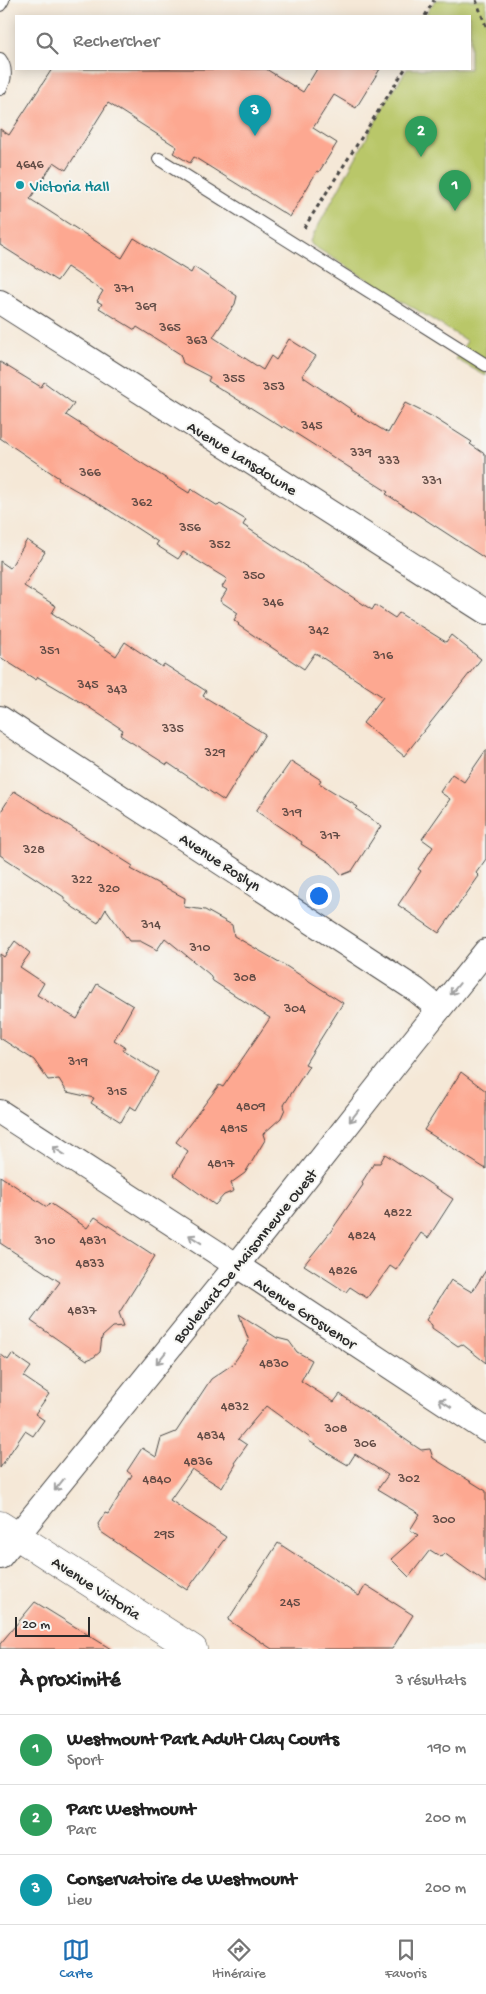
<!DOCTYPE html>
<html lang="fr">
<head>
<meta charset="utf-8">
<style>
	body { margin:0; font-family:"Gochi Hand",sans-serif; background:#f2f2f2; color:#222 }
	.scale { position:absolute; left:15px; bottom:12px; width:75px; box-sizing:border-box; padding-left:5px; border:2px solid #2b2b2b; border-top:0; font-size:14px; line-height:18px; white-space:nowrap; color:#2b2b2b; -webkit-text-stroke:4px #f6f6f2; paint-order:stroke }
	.you { position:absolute; left:318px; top:895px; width:18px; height:18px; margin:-12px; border:4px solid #fff; border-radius:50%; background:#1a73e8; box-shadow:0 0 0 8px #1a73e833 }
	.badge { display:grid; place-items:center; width:32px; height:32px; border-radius:50%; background:#1f6fb2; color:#fff; font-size:16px; font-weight:700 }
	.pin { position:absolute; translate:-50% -41px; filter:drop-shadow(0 1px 2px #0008) }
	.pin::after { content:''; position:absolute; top:26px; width:18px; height:15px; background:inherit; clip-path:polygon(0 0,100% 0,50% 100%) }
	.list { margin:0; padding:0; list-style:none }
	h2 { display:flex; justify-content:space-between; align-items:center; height:65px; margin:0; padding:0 20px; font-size:21px }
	h2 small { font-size:16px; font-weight:400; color:#767676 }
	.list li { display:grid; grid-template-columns:32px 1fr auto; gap:15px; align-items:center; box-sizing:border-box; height:70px; padding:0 20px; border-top:1px solid #e0e0e0 }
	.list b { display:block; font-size:19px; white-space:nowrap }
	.list p { margin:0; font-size:16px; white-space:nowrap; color:#767676 }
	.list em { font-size:16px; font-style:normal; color:#767676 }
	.icon { flex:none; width:28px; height:28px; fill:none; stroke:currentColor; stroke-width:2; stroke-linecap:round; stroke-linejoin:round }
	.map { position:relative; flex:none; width:486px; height:1649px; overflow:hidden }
	.search { position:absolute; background:#fff; box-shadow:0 2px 12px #0003; left:15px; right:15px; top:15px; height:55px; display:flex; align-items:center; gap:12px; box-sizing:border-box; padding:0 18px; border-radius:0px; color:#767676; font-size:19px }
	.sheet { height:275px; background:#fff }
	nav { display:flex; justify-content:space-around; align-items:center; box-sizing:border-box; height:70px; border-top:1px solid #e0e0e0; background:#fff; font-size:14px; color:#767676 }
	nav a { display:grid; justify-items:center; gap:2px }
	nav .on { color:#1f6fb2 }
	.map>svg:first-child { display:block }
</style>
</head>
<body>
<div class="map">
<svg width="486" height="1649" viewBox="0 0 486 1649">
	<rect width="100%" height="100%" fill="#f6f6f2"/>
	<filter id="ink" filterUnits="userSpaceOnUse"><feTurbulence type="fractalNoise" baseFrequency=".02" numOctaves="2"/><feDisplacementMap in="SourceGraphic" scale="10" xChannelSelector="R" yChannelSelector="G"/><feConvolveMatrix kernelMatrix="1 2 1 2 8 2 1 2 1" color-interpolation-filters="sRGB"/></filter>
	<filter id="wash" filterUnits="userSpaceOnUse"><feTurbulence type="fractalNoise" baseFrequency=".0096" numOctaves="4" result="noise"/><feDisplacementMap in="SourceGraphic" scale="20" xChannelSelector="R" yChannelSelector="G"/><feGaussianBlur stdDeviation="1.12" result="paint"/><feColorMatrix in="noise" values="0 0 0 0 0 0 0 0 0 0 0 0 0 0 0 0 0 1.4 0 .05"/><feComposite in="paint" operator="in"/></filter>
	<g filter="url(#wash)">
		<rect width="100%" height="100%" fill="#f5e8d7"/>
		<path fill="#b9c769" stroke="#72794a" d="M 435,0 L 486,0 L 486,376 L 456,359 L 467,341 L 312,245 L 310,241 L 389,97 L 407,69 L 470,69 L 470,16 L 431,16 L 426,14 Z"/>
		<g id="blocks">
			<g fill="#fda891">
				<path d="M 52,69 L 266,69 L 303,92 L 317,69 L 380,69 L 356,108 L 334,95 L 313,128 L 337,143 L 319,172 L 317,171 L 290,217 L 194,157 L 190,163 L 173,153 L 177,147 L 108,103 L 66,170 L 54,162 L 30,199 L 122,258 L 134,238 L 191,273 L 194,267 L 237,296 L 235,304 L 213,337 L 263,370 L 271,356 L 276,360 L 289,339 L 316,356 L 302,376 L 352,410 L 351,411 L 388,433 L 405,403 L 431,416 L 472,442 L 470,444 L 486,455 L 486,559 L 386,494 L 388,492 L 284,426 L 283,428 L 208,381 L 210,377 L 183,363 L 180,354 L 137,327 L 135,330 L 99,308 L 102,304 L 97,301 L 103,291 L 67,267 L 57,281 L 0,245 L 0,129 L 9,135 Z"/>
				<path d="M 0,362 L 41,387 L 44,382 L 74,404 L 66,415 L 189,493 L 191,489 L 218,506 L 220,504 L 246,520 L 243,525 L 372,610 L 375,605 L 395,618 L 399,613 L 446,642 L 451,635 L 481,659 L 404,756 L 363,723 L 383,697 L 315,653 L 304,669 L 238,625 L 239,624 L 234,620 L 238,613 L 220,601 L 227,590 L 222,587 L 227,579 L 183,552 L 178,559 L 156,545 L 158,542 L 95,501 L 58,480 L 59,478 L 0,438 Z"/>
				<path d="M 27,540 L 45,552 L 24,586 L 56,606 L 52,613 L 116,656 L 125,642 L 162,667 L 164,664 L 206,691 L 203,696 L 265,734 L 224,801 L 168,763 L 167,765 L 120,735 L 123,730 L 87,706 L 38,677 L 36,680 L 0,657 L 0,561 L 10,568 Z"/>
				<path d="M 486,750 L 486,859 L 476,873 L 479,876 L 439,933 L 398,905 L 421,871 L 418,869 L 433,847 L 422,839 L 450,799 L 440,792 L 452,774 L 464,782 Z"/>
				<path d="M 291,761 L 321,780 L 319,783 L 358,807 L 356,809 L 381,826 L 352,871 L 342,875 L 331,863 L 301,844 L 302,842 L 256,811 Z"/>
				<path d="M 14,791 L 133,866 L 131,869 L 185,898 L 184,907 L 205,910 L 232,925 L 234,936 L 286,966 L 343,1003 L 305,1064 L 309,1066 L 284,1105 L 285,1109 L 281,1118 L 263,1134 L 265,1140 L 245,1173 L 231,1183 L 234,1191 L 224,1195 L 215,1205 L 174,1175 L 188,1151 L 176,1142 L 219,1085 L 223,1087 L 270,1018 L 213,981 L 209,974 L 165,938 L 157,950 L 140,941 L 129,941 L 106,909 L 98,923 L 74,908 L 64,900 L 64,897 L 0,855 L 0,813 Z"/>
				<path d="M 15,941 L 30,953 L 20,967 L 44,983 L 37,995 L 77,1019 L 97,984 L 133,1006 L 114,1040 L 125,1047 L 123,1050 L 158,1072 L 136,1110 L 130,1106 L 121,1122 L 91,1103 L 94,1098 L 67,1092 L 59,1079 L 48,1080 L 34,1060 L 0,1038 L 0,954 L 4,957 Z"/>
				<path d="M 461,1072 L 486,1091 L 486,1169 L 424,1130 Z"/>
				<path d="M 385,1154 L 453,1199 L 428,1238 L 421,1233 L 396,1270 L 390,1266 L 367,1298 L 350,1287 L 346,1292 L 304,1265 L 331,1231 L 363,1185 L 362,1182 L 369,1171 L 374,1163 L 380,1163 Z"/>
				<path d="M 0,1176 L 47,1207 L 50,1203 L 87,1228 L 95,1217 L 155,1256 L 119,1313 L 124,1326 L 113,1327 L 102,1337 L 100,1352 L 94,1357 L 87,1360 L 31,1321 L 60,1282 L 0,1243 Z"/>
				<path d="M 486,1270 L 486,1363 L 462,1344 L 458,1346 L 432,1328 L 432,1325 L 426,1320 L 451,1280 L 472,1292 Z"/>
				<path d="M 239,1314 L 277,1338 L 289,1341 L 297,1352 L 312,1360 L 301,1381 L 334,1402 L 340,1394 L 409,1442 L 421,1450 L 430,1449 L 433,1458 L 486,1491 L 486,1583 L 444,1553 L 441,1557 L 430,1550 L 409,1577 L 391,1559 L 418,1535 L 410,1530 L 420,1514 L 378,1489 L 388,1475 L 355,1454 L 348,1465 L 334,1457 L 309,1441 L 310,1438 L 266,1406 L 238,1439 L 247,1445 L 234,1463 L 236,1464 L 222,1488 L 192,1469 L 170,1500 L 226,1537 L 187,1590 L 101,1532 L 98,1524 L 105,1513 L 108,1514 L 132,1475 L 127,1471 L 142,1448 L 156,1457 L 161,1438 L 176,1432 L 211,1379 L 233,1364 L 249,1341 Z"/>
				<path d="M 0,1354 L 8,1360 L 12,1354 L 31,1367 L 24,1377 L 49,1394 L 35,1414 L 44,1420 L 33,1436 L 25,1431 L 0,1468 Z"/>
				<path d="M 278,1543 L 359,1596 L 366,1585 L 413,1615 L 392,1649 L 272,1649 L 228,1620 Z"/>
				<path d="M 35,1602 L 111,1649 L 0,1649 L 0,1644 Z"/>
			</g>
		</g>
	</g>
	<g filter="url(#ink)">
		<use href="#blocks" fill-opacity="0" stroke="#494745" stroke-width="1"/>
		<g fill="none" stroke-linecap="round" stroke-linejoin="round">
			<g stroke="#494745" stroke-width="14">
				<g id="service">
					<path d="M 0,5 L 3,0"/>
					<path d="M 0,59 C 7,68 6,80 0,89"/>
					<path d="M 159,159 L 486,365"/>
				</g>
			</g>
			<g stroke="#494745" stroke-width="26">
				<g id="minor">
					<path d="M 0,302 L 486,612"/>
					<path d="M 0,718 L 416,990 L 439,1009"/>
					<path d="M 0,1112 L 256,1278 L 486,1430"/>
					<path d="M 0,1557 L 265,1230 L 412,1043 L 486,951"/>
				</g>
			</g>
			<g stroke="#494745" stroke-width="29">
				<path id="tertiary" d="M 0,1525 L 193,1649"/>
			</g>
			<g stroke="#494745" stroke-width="3" stroke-dasharray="4 4" stroke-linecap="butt">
				<path d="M 476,0 L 486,26"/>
				<path d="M 425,16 L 434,0"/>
				<path d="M 304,228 L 405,69"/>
			</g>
			<use href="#service" stroke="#fff" stroke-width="12"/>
			<use href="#minor" stroke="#fff" stroke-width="24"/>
			<use href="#tertiary" stroke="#fff" stroke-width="28"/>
		</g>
		<defs><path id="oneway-shaft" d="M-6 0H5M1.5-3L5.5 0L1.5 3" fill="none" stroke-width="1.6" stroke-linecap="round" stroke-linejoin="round" transform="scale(1.25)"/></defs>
		<g stroke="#a0a0a0">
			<use href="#oneway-shaft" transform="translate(455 989) rotate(129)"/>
			<use href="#oneway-shaft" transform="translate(354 1116) rotate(128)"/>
			<use href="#oneway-shaft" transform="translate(59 1151) rotate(-147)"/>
			<use href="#oneway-shaft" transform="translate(195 1239) rotate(-147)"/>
			<use href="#oneway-shaft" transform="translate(161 1358) rotate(129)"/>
			<use href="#oneway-shaft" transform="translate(445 1403) rotate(-147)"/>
			<use href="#oneway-shaft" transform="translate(59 1485) rotate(128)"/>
		</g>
	</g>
	<circle fill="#0f9aa8" stroke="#f6f6f2" stroke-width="2" cx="20" cy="185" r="5"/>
	<g text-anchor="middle" stroke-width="4" stroke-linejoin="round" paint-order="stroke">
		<g font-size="14" fill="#604a44">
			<text x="30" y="168">4646</text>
			<text x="124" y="292">371</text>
			<text x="146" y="310">369</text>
			<text x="170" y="331">365</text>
			<text x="197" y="344">363</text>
			<text x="234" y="382">355</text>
			<text x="274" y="390">353</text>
			<text x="312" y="429">345</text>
			<text x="361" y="456">339</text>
			<text x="389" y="464">333</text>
			<text x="90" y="476">366</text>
			<text x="432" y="484">331</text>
			<text x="142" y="506">362</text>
			<text x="190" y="531">356</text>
			<text x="220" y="548">352</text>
			<text x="254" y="579">350</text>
			<text x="273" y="606">346</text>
			<text x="319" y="634">342</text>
			<text x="50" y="654">351</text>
			<text x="383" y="659">316</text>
			<text x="88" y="688">345</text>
			<text x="117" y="693">343</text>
			<text x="173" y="732">335</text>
			<text x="215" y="756">329</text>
			<text x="292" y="816">319</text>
			<text x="330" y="839">317</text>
			<text x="34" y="853">328</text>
			<text x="82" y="883">322</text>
			<text x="109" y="892">320</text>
			<text x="151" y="928">314</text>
			<text x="200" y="951">310</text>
			<text x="245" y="981">308</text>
			<text x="295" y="1012">304</text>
			<text x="78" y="1065">319</text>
			<text x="117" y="1095">315</text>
			<text x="251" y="1110">4809</text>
			<text x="234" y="1132">4815</text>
			<text x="221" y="1167">4817</text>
			<text x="398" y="1216">4822</text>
			<text x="362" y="1239">4824</text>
			<text x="45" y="1244">310</text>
			<text x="93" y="1244">4831</text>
			<text x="90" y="1267">4833</text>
			<text x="343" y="1274">4826</text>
			<text x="82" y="1314">4837</text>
			<text x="274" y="1367">4830</text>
			<text x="235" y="1410">4832</text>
			<text x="336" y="1432">308</text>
			<text x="211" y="1439">4834</text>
			<text x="365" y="1447">306</text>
			<text x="198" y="1465">4836</text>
			<text x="409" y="1482">302</text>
			<text x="157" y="1483">4840</text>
			<text x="444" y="1523">300</text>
			<text x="164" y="1538">295</text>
			<text x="290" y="1606">245</text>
		</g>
		<g font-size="16" fill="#0d838f" stroke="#f6f6f2" text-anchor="start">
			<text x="30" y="191">Victoria Hall</text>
		</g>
		<g font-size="16" fill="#2b2b2b" stroke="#f6f6f2">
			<text transform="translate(243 457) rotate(32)" y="6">Avenue Lansdowne</text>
			<text transform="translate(221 861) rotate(33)" y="6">Avenue Roslyn</text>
			<text transform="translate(244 1255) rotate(-51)" y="6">Boulevard De Maisonneuve Ouest</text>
			<text transform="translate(306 1312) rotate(33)" y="6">Avenue Grosvenor</text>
			<text transform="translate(97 1587) rotate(33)" y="6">Avenue Victoria</text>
		</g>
	</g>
</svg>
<div class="scale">20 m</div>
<div class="you"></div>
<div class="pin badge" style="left:455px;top:211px;background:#2e9e5b">1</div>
<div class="pin badge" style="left:421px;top:157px;background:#2e9e5b">2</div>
<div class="pin badge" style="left:255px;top:136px;background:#0f9aa8">3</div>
<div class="search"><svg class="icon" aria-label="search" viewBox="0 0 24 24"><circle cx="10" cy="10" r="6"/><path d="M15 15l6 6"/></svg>Rechercher</div>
</div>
<section class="sheet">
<h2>À proximité<small>3 résultats</small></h2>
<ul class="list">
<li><span class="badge" style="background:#2e9e5b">1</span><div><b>Westmount Park Adult Clay Courts</b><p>Sport</p></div><em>190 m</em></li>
<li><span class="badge" style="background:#2e9e5b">2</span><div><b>Parc Westmount</b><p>Parc</p></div><em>200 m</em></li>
<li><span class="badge" style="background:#0f9aa8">3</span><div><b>Conservatoire de Westmount</b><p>Lieu</p></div><em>200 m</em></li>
</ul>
</section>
<nav>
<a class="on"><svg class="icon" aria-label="map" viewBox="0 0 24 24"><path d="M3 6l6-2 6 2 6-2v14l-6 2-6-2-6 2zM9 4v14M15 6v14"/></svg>Carte</a>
<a><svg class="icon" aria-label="directions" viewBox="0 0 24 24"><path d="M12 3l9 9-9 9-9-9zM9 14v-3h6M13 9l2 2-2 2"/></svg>Itinéraire</a>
<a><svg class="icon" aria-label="saved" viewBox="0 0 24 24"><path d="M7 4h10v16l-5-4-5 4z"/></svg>Favoris</a>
</nav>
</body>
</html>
